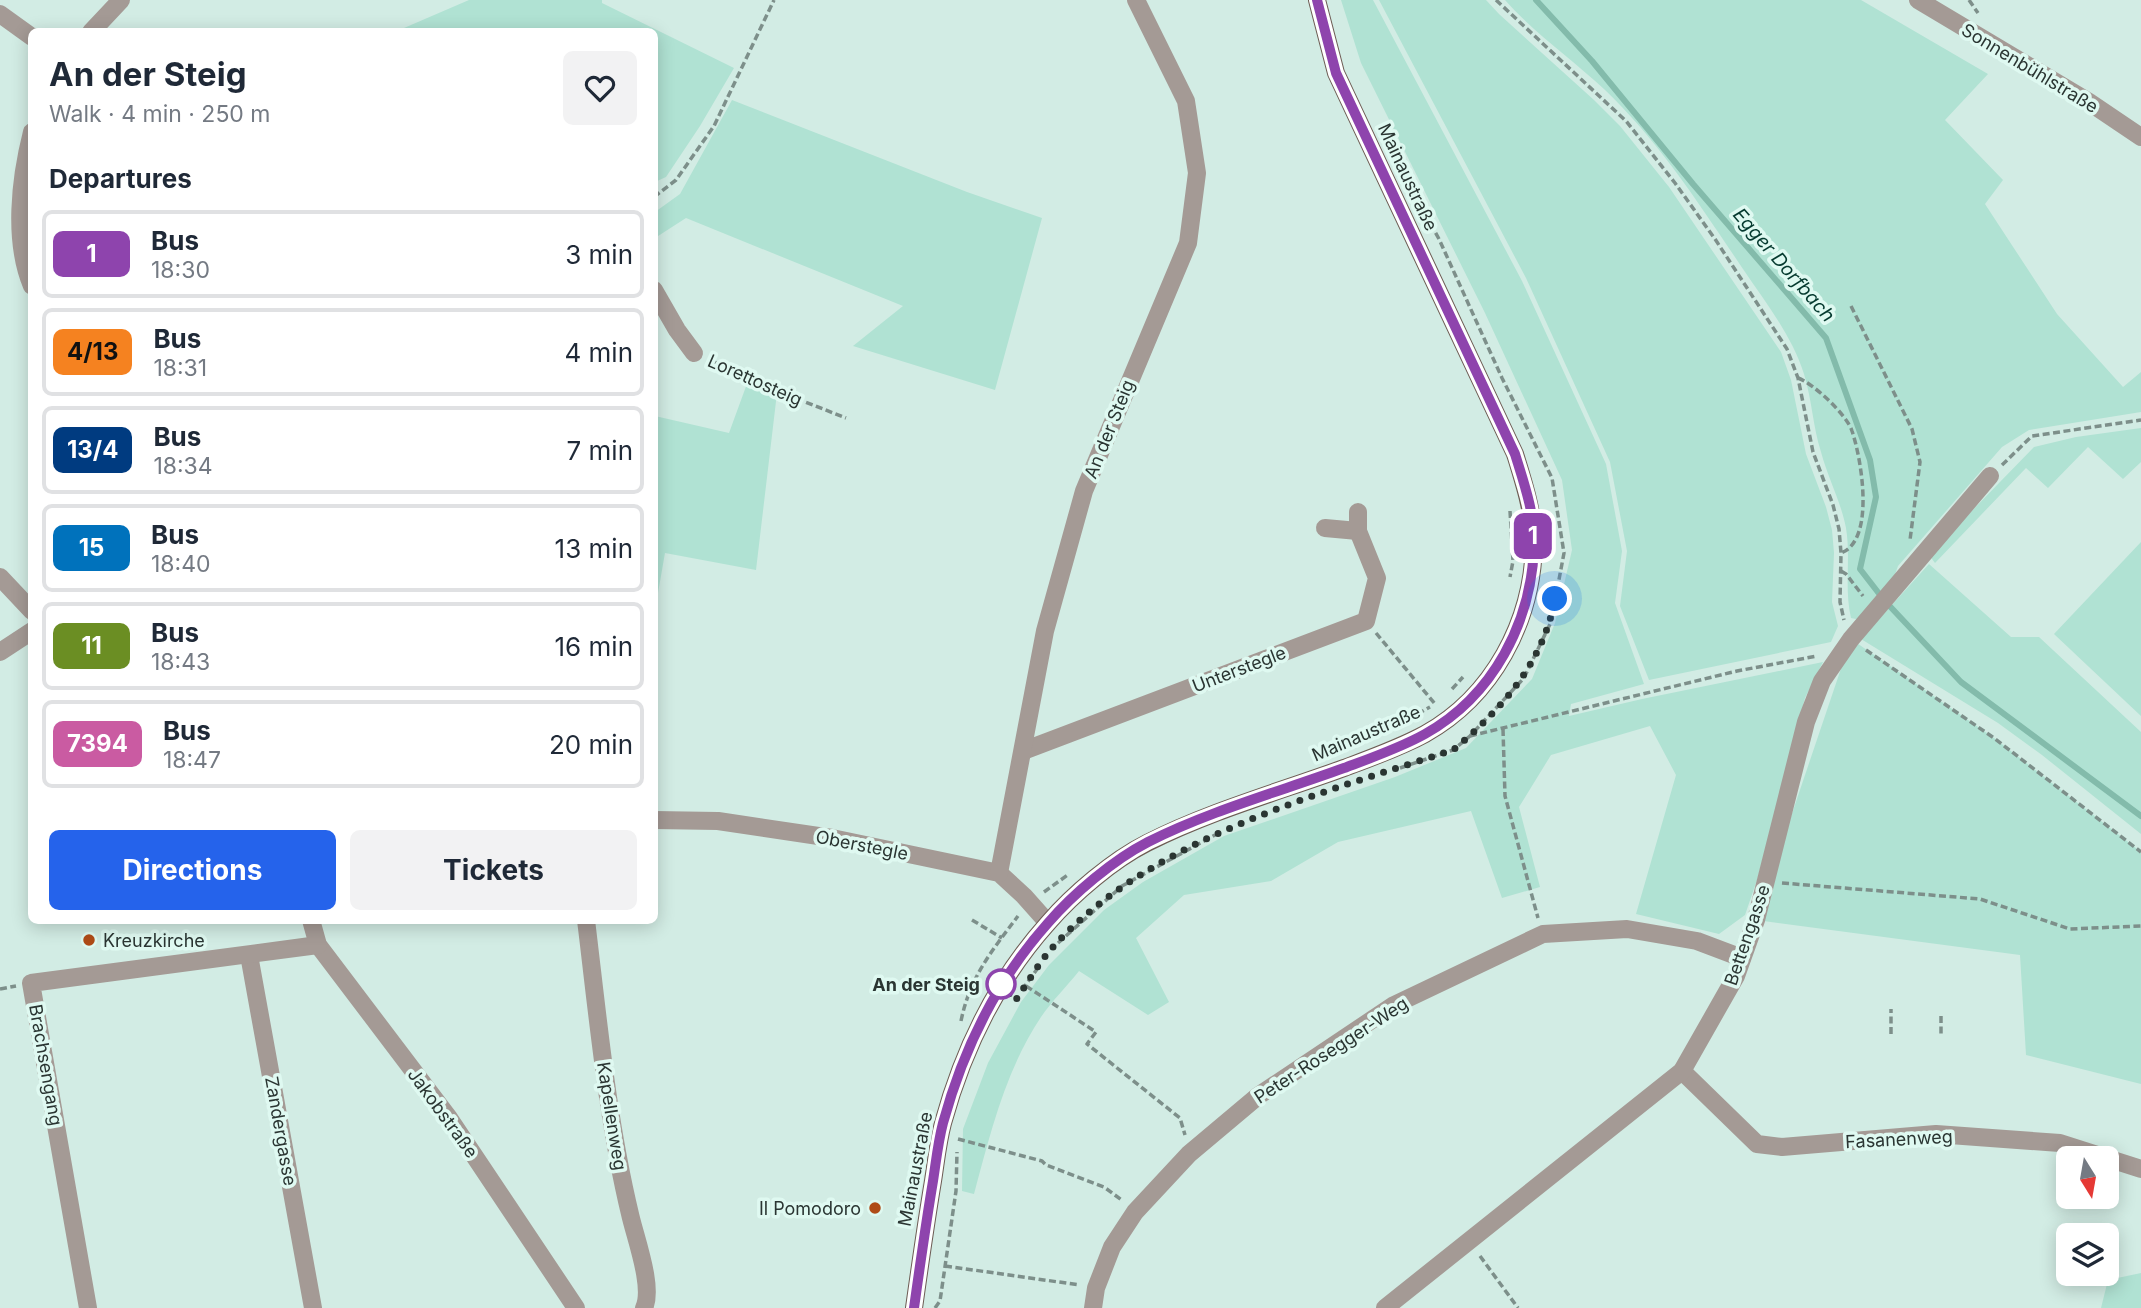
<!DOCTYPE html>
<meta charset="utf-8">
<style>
body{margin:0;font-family:Inter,sans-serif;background:#f2f2f3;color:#1f2937;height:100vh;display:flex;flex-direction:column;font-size:26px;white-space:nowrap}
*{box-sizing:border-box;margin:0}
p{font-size:23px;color:#747a83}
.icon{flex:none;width:38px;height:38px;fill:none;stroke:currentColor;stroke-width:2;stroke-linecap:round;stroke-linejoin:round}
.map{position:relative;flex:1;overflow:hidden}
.drawer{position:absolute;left:28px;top:28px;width:630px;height:896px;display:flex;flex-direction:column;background:#fff;border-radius:10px;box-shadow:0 4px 18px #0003}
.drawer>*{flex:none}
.badge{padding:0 14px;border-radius:10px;font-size:24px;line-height:46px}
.needle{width:46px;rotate:169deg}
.buttons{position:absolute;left:2056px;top:1146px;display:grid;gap:14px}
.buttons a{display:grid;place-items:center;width:63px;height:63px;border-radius:10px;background:#fff;box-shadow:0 4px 18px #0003;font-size:35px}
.you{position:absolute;width:35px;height:35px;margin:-18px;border:5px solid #fff;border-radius:50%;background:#1a73e8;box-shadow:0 0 0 10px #1a73e833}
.map>.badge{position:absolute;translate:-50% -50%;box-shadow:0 0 0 4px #fff}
h2{padding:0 21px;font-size:26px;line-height:63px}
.round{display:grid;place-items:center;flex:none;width:74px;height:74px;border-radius:10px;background:#f2f2f3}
.head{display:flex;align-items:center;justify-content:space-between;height:119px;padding:0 21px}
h1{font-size:33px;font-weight:700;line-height:52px}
.button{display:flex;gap:14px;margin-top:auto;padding:14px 21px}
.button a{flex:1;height:80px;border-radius:10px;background:#2563eb;color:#fff;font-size:28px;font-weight:700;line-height:80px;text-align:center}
.button a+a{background:#f2f2f3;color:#1f2937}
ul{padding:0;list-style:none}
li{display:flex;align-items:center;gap:21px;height:88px;margin:0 14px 10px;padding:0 7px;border:4px solid #e0e1e3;border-radius:10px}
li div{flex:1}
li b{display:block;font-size:26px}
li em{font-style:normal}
li .badge{min-width:77px;font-weight:700;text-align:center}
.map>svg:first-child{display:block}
.green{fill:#b0e2d3}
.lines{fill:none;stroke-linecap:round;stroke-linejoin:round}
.stream{stroke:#83bbab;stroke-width:6}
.path{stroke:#7d8f8a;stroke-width:3.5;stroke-dasharray:7 3.5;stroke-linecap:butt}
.minor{stroke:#a49a95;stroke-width:18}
.major{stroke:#6d5c54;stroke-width:18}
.line-casing{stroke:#fff;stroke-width:16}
.line{stroke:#8e44ad;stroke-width:10}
.walk{stroke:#2a3532;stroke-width:7;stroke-dasharray:0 12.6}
.poi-dot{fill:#af4b17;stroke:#dff9f1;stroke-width:2.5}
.stop-dot{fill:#fff;stroke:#8e44ad;stroke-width:3.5}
.labels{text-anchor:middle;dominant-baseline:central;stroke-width:7;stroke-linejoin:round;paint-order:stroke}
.street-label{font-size:18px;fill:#2a3532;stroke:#dff9f1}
.poi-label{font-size:18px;fill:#2a3532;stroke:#dff9f1;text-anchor:start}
.stop-label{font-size:18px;font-weight:bold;fill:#2a3532;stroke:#dff9f1;text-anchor:end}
.water-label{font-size:19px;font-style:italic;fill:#053a2f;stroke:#dff9f1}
</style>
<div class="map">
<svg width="2141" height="1308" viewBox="0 0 2141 1308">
<rect width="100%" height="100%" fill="#d2ece4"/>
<g class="green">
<polygon points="469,0 602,0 602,3 734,68 700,126 666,177 655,182 654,32 397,31"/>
<path d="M1341 0H1373L1522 281 1606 464 1622 551 1615 603 1644 684 1571 704 1569 716 1642 699 1823 662 1805 698 1758 877 1745 915 1719 934 1636 914 1676 775 1650 726 1551 755 1519 807 1540 887 1502 898 1471 811 1338 842 1271 881 1184 895 1136 938 1169 1002 1148 1015 1079 971C1067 986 1052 1001 1041 1017 1006 1069 990 1134 974 1194L962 1191 963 1129 988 1063 1021 1002 1049 965 1104 910 1143 882 1224 836 1395 777 1466 748 1532 679 1555 623 1572 550 1562 480 1485 313 1361 63Z"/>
<polygon points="1379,0 1486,0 1499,14 1594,100 1620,126 1669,187 1781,352 1791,380 1806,454 1826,507 1832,530 1834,553 1832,602 1838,626 1831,642 1649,680 1620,606 1627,551 1610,462 1526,278"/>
<path d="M1505 0H1861L1988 74 1945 120 2003 180 1985 204 2057 314 2123 387 2141 372V412L2029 430 2002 447 1898 566 1892 583 1861 620 1851 618C1844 588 1851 558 1846 528 1841 502 1828 478 1821 452 1813 427 1812 400 1804 374 1792 336 1766 303 1743 269 1701 207 1659 141 1604 89 1572 59 1534 33 1505 0Z"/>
<polygon points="732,100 967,192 1042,218 995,390 853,346 903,306 686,218 655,238 655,212 680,194"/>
<polygon points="748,381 777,393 756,570 665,553 655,610 655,416 729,433"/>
<polygon points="2141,428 2141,462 2123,479 2088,447 2048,488 2026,468 1935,563 1929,555 2034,447 2076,437"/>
<polygon points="2141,542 2141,716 2054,634"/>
<polygon points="1929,564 2011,637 2039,637 2141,732 2141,834 2042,755 1998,723 1861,639"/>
<polygon points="1851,639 1994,738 2141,852 2141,1084 2026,1055 2020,955 1756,920"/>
<polygon points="2141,1273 2141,1308 2101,1308 2108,1280"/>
</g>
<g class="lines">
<polyline class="stream" points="1536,0 1592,61 1693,184 1826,338 1870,460 1876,497 1860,569 1884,600 1961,682 2141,816"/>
<g class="path">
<polyline points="1496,0 1626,121 1675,183 1715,239 1787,349 1798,378 1813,452 1833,505 1839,529 1841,553 1840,602 1844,620"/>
<polyline points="1969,0 1978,13"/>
<polyline points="654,197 676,180 714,126 774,0"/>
<polyline points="1851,306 1912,429 1920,462 1910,540"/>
<polyline points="710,360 775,390 846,418"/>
<path d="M1798 378C1814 384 1847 415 1852 431 1861 457 1876 540 1841 553"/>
<polyline points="2002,465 2032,436 2141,420"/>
<polyline points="1510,511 1513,561 1510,577"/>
<polyline points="1841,571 1846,574 1863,596"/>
<polyline points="1376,633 1435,704"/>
<polyline points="1866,650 1994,738 2141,852"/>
<polyline points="1452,689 1463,677"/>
<polyline points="1390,729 1430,707"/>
<polyline points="1503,729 1505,796 1538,918"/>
<polyline points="1470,736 1737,671 1817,656"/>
<polyline points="1400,768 1453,750 1470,736 1524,678 1551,622 1564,553 1552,478 1502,378 1439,239 1416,197"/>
<polyline points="1782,883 1980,899 2070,929 2141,926"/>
<polyline points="1044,892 1069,874"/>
<polyline points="972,920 1002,938"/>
<polyline points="1058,943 1122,886 1215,835"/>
<polyline points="1026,986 1096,1032 1087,1044 1180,1118 1185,1135"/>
<polyline points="0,989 16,986"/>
<polyline points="1022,990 1040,965"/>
<polyline points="1941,1016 1941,1034"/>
<path d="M961 1021C970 977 991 952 1018 916"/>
<polyline points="1891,1034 1891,1009"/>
<polyline points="958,1139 1042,1161 1046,1165 1104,1187 1123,1201"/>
<polyline points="1480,1256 1518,1308"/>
<polyline points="945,1266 1080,1285"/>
<polyline points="935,1308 940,1301 956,1191 957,1152"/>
</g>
<g class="minor">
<polyline points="1918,0 2089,102 2141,137"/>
<polyline points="0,14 32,37"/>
<polyline points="91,32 121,0"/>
<path d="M32 132C20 179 13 241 32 286"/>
<polyline points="654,290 677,330 694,353"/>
<polyline points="1325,528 1358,531"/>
<polyline points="0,577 32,611"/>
<polyline points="0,652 32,631"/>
<polyline points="1023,751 1366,621 1377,578 1358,531 1358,512"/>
<polyline points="654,820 718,821 832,838 999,873 1024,896 1048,923"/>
<polyline points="999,873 1045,631 1084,491 1188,243 1197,173 1186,101 1136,0"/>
<polyline points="311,920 318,945 449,1118 576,1308"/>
<path d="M586 920C598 1018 607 1118 630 1214 635 1237 654 1287 644 1308"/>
<polyline points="249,955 313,1308"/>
<polyline points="1682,1071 1757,1144 1782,1147 1936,1134 2060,1143 2141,1169"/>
<polyline points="88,1308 31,983 318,945"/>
<polyline points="1093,1308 1096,1288 1112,1247 1135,1212 1189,1154 1258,1096 1394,1005 1543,934 1627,929 1697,941 1742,958"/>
<polyline points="1385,1308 1682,1071 1736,976 1756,920 1806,722 1822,681 1851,639 1990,476"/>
</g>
<path class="major" d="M914 1308C920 1265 926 1223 933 1181 936 1162 938 1142 943 1123 963 1050 997 980 1048 923 1073 894 1113 860 1147 843 1210 811 1278 792 1344 768 1371 758 1399 748 1425 734 1493 696 1532 622 1534 545 1534 514 1524 483 1515 454L1336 73 1317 0"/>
</g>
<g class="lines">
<g class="line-casing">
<path id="line" d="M914 1308C920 1265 926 1223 933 1181 936 1162 938 1142 943 1123 963 1050 997 980 1048 923 1073 894 1113 860 1148 842 1210 811 1278 792 1344 768 1371 758 1400 748 1425 734 1493 696 1532 622 1534 545 1535 514 1524 483 1515 454L1336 73 1317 0"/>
</g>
<use href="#line" class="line"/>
<path class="walk" d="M1001 984 1015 1001C1027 984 1038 964 1052 948 1151 838 1316 795 1453 750 1502 709 1543 663 1555 599"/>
</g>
<g class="poi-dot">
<circle cx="89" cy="940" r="7"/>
<circle cx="875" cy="1208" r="7"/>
</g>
<circle class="stop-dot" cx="1001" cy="984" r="14"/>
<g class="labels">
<g class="street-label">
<text transform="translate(2030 68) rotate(31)">Sonnenbühlstraße</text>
<text transform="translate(1408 177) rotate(65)">Mainaustraße</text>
<text transform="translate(755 380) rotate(24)">Lorettosteig</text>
<text transform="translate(1109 429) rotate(-68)">An der Steig</text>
<text transform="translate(1239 669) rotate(-21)">Unterstegle</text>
<text transform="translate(1366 733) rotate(-23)">Mainaustraße</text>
<text transform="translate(862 845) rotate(11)">Oberstegle</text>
<text transform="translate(1747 935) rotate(-71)">Bettengasse</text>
<text transform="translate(1331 1050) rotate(-33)">Peter-Rosegger-Weg</text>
<text transform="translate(46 1065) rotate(80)">Brachsengang</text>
<text transform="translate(443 1113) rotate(54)">Jakobstraße</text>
<text transform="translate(612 1116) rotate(81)">Kapellenweg</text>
<text transform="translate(281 1131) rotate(80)">Zandergasse</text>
<text transform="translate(1899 1139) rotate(-3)">Fasanenweg</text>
<text transform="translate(915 1169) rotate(-79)">Mainaustraße</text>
</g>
<g class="poi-label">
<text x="103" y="940">Kreuzkirche</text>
<text x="861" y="1208" text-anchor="end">Il Pomodoro</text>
</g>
<g class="stop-label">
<text x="980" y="984">An der Steig</text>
</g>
<g class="water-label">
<text transform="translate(1784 265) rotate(49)">Egger Dorfbach</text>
</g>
</g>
</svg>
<div class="buttons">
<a><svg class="needle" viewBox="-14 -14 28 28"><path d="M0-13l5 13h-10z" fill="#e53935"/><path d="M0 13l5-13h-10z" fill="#747a83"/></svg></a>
<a><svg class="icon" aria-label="layers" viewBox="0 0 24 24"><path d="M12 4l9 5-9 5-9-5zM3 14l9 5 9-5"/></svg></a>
</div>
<div class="you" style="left:1555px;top:599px"></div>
<b class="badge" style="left:1533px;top:536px;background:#8e44ad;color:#fff">1</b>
<section class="drawer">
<div class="head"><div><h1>An der Steig</h1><p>Walk · 4 min · 250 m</p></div><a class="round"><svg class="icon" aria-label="heart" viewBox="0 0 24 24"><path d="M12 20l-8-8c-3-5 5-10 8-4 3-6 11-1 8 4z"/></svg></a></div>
<h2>Departures</h2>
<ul>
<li><span class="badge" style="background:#8e44ad;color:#fff">1</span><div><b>Bus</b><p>18:30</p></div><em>3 min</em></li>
<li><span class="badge" style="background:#f58220;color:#111">4/13</span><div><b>Bus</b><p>18:31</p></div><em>4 min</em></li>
<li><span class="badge" style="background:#003b80;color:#fff">13/4</span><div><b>Bus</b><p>18:34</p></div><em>7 min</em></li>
<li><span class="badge" style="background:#0072bc;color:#fff">15</span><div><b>Bus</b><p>18:40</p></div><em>13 min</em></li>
<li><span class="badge" style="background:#6b8e23;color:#fff">11</span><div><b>Bus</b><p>18:43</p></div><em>16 min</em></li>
<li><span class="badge" style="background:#ca5ba2;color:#fff">7394</span><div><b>Bus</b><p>18:47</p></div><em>20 min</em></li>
</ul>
<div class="button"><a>Directions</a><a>Tickets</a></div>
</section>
</div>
